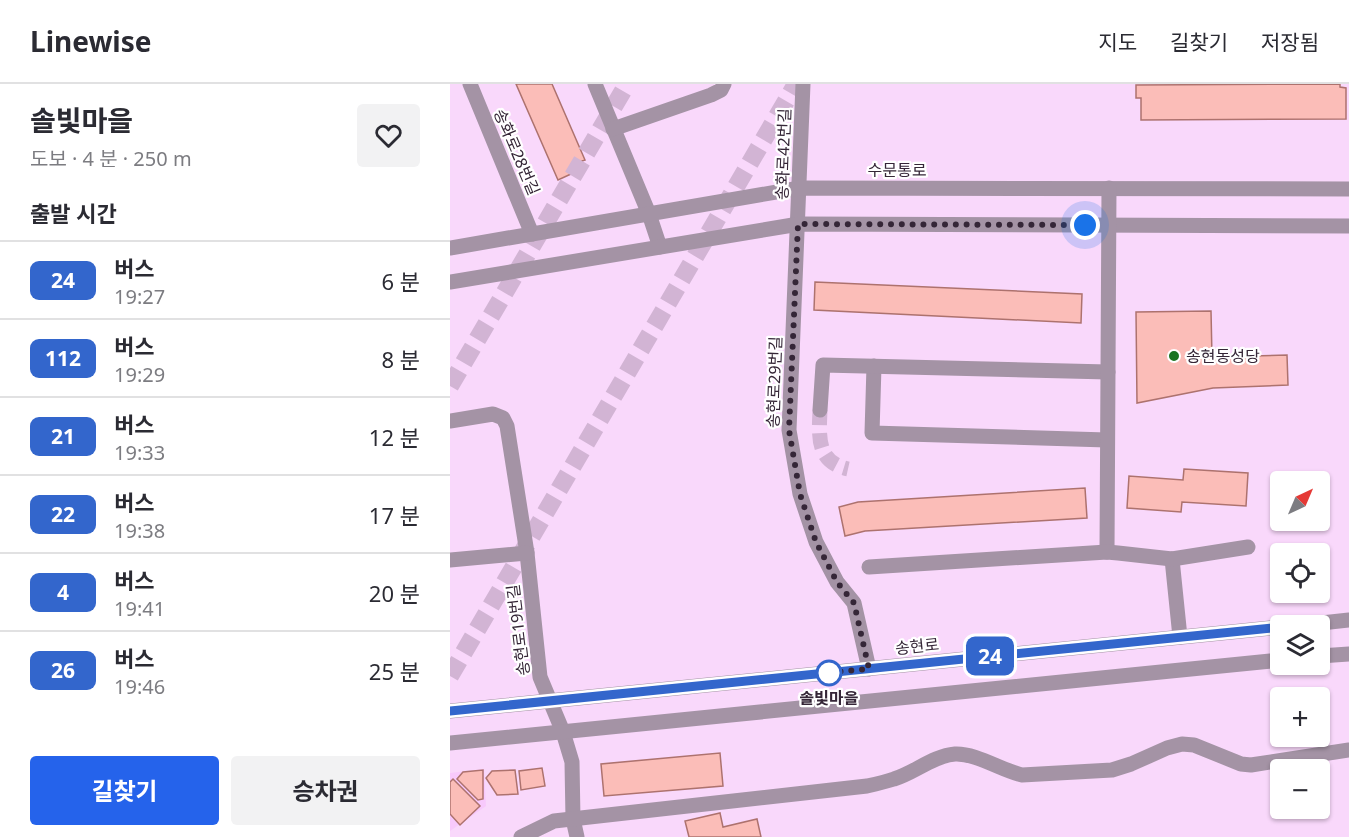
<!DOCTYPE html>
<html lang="ko">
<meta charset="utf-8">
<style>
body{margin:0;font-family:"Noto Sans","Noto Sans KR",sans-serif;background:#f2f2f3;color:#2b2b33;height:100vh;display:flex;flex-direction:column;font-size:22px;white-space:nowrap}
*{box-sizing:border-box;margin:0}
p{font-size:20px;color:#7c7c81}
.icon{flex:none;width:33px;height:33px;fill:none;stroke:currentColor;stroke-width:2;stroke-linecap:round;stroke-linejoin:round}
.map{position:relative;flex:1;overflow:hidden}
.drawer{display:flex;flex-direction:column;background:#fff;width:450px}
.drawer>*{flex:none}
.badge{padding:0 12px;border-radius:9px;font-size:21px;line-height:39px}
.needle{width:39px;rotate:44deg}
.fabs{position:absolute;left:820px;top:387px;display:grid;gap:12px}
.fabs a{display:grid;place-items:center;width:60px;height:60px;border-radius:6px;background:#fff;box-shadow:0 2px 4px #0004;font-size:30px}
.you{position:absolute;width:30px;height:30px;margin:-15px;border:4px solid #fff;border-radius:50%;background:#1a73e8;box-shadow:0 0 0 9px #1a73e833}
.map>.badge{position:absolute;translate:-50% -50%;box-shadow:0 0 0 3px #fff}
h2{padding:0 30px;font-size:22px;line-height:54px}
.round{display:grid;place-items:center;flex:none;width:63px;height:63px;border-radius:6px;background:#f2f2f3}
.head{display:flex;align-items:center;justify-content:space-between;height:102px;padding:0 30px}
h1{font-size:28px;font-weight:700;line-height:45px}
.action{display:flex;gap:12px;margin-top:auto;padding:12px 30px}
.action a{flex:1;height:69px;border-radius:6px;background:#2563eb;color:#fff;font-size:24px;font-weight:700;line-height:69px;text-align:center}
.action a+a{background:#f2f2f3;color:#2b2b33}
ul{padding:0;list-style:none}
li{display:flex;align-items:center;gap:18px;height:78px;padding:0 30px;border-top:2px solid #e1e1e2}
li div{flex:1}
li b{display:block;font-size:22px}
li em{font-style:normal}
li .badge{min-width:66px;font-weight:700;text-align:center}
header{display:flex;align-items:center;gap:36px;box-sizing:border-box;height:84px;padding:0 30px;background:#fff;border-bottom:2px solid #e1e1e2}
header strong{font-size:28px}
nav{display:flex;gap:33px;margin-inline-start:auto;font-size:21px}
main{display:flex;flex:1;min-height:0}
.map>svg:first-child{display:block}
.built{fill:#f8c9fc}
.building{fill:#fbbdb8;stroke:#ad726e;stroke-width:1.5}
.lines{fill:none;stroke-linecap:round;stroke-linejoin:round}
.minor-tunnel{stroke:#d2b4d4;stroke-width:15;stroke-dasharray:15 8;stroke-linecap:butt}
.highway-tunnel{stroke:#d2b4d4;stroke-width:18;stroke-dasharray:18 9;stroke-linecap:butt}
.minor{stroke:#a493a5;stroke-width:15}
.line-casing{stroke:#fff;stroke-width:14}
.line{stroke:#36c;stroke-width:9}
.walk{stroke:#352637;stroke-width:6;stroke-dasharray:0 10.8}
.poi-dot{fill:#197320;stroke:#fff;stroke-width:2}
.stop-dot{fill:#fff;stroke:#36c;stroke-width:3}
.labels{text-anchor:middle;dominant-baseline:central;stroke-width:4.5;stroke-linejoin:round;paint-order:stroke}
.street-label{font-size:16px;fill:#352637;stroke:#fff}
.poi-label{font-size:16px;fill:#352637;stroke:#fff;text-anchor:start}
.stop-label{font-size:16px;font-weight:bold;fill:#352637;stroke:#fff}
</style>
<header>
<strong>Linewise</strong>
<nav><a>지도</a><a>길찾기</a><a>저장됨</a></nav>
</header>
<main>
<section class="drawer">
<div class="head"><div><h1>솔빛마을</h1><p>도보 · 4 분 · 250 m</p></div><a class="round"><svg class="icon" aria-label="heart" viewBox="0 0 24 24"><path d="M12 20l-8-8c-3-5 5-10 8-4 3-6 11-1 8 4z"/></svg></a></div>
<h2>출발 시간</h2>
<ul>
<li><span class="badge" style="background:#36c;color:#fff">24</span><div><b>버스</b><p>19:27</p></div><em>6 분</em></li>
<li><span class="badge" style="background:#36c;color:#fff">112</span><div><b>버스</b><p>19:29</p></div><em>8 분</em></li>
<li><span class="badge" style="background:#36c;color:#fff">21</span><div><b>버스</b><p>19:33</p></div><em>12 분</em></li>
<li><span class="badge" style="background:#36c;color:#fff">22</span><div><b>버스</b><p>19:38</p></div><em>17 분</em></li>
<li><span class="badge" style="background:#36c;color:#fff">4</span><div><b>버스</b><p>19:41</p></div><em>20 분</em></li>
<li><span class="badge" style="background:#36c;color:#fff">26</span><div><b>버스</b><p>19:46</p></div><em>25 분</em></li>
</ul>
<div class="action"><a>길찾기</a><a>승차권</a></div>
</section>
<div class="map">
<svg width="899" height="753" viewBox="0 0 899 753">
<rect width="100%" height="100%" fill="#f9d8fb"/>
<polygon class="built" points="34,685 36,722 0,747 0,689"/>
<g class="building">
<polygon points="66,0 102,0 135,76 132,77 134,84 108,96"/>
<polygon points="890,0 890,3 896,4 896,35 691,36 691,14 686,14 686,1"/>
<polygon points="365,198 632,210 631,239 364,226"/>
<polygon points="761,227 762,273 837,271 838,301 763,304 687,319 686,228"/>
<polygon points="734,385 798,389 796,422 732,418 731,428 677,424 679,392 733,396"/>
<polygon points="635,404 637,434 415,447 395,452 389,423 408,418"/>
<polygon points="270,669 273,702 154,712 151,680"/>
<polygon points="92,684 95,702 71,706 69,687"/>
<polygon points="33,686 33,715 28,716 7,695 13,688"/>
<polygon points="65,686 68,710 47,711 36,694 42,687"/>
<polygon points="3,695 30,722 10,741 0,730 0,698"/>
<polygon points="270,729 273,743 307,735 311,753 239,753 235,737"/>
</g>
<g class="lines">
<path class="minor-tunnel" d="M370 326C369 352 366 378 398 385"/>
<g class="highway-tunnel">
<polyline points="0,302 177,0"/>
<polyline points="0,592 346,0"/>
</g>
<g class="minor">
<polyline points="20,0 82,150"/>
<polyline points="145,0 199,130 210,163"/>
<polyline points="353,0 339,346 350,410 366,458 387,498 404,519 419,585"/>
<polyline points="163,45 261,11 271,6 274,0"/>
<polyline points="0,164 350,104 899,105"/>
<polyline points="0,198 349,140 899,142"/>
<polyline points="424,282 422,349 657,356"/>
<polyline points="370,326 373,281 658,288"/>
<polyline points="0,337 43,330 53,334 57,342 77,469 90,593 113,648 122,678 123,735 127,753"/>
<polyline points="657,468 659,104"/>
<polyline points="722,475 730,553"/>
<polyline points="0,476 77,469"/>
<polyline points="419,483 657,468 668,469 722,475 798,463"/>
<polyline points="844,542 899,536"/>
<polyline points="870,572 899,570"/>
<polyline points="0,627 831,543"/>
<polyline points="0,659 831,576"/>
<path d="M71 753 104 737 417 702C426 700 435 698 444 695 464 689 483 672 505 670 526 669 551 686 572 691L662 686 681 680 717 664 732 660 744 661 791 680 801 681 899 666"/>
</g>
</g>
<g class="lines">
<g class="line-casing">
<polyline id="line" points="0,627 831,543"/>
</g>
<use href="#line" class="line"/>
<polyline class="walk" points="379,589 374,589 419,585 404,519 387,498 366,458 350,410 339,346 348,140 635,141"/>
</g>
<circle class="poi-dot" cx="724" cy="272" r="6"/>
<circle class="stop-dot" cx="379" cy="589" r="12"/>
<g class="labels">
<g class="street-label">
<text transform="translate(67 68) rotate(67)">송화로28번길</text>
<text transform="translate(333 70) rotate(-88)">송화로42번길</text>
<text x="447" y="86">수문통로</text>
<text transform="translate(324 298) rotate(-88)">송현로29번길</text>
<text transform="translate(68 546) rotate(-97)">송현로19번길</text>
<text transform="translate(467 562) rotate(-6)">송현로</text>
</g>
<g class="poi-label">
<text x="736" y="272">송현동성당</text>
</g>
<g class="stop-label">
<text x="379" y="614">솔빛마을</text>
</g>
</g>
</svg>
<div class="fabs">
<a><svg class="needle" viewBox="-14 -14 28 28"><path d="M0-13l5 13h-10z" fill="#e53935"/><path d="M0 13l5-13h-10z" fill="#7c7c81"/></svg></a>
<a><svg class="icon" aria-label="locate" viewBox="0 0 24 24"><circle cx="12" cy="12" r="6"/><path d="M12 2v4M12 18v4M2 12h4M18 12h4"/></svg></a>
<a><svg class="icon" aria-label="layers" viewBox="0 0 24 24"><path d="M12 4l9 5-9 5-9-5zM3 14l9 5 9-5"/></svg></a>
<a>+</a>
<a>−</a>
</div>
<div class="you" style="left:635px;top:141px"></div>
<b class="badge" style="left:540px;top:572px;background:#36c;color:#fff">24</b>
</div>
</main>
